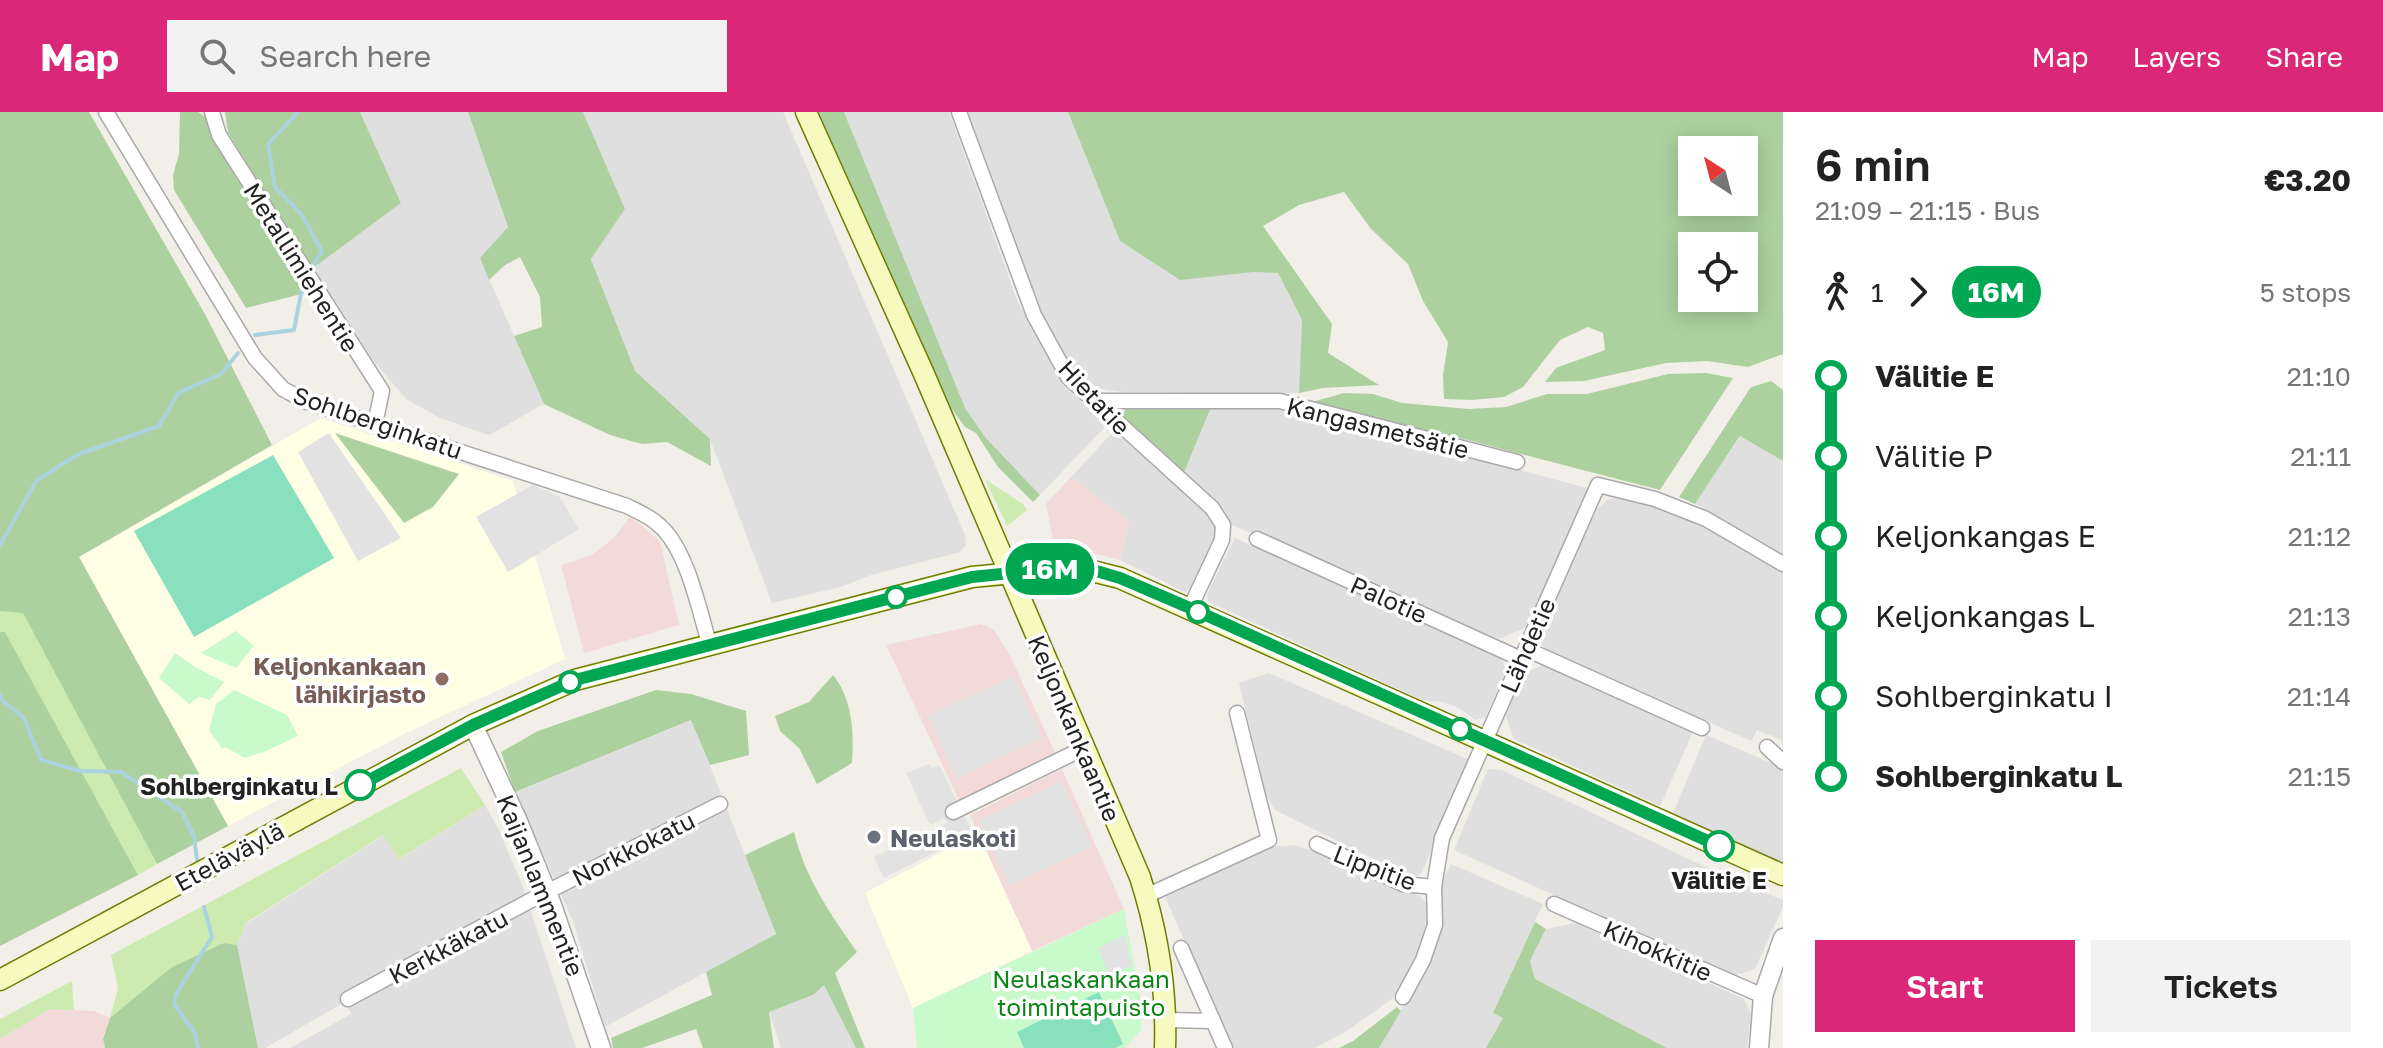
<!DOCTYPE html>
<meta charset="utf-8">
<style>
body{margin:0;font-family:"Golos Text",sans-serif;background:#f2f2f2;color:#222;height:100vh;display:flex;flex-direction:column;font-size:30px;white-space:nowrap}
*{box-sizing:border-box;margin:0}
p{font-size:26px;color:#767676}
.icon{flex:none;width:44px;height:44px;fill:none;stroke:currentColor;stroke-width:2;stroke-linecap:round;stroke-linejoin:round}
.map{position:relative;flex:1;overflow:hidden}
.details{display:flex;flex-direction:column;background:#fff;width:600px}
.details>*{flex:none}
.badge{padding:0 16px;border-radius:26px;font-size:28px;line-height:52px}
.needle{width:52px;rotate:324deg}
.tools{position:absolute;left:1678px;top:24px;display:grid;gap:16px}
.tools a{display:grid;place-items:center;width:80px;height:80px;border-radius:0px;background:#fff;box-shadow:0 4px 20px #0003;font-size:40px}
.map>.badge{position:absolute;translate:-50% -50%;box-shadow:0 0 0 4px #fff}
.legs{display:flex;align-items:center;gap:12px;height:88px;padding:0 32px;font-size:26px}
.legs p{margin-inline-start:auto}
.head{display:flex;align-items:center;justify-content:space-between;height:136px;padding:0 32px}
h1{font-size:44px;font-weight:600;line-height:60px}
.cta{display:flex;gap:16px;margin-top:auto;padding:16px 32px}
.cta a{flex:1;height:92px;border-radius:0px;background:#db2777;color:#fff;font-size:32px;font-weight:600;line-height:92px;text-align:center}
.cta a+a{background:#f2f2f2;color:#222}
ul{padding:0 32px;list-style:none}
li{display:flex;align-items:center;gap:28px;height:80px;font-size:30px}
li i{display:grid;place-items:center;width:12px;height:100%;margin:0 10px;background:currentColor}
li i::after{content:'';width:20px;height:20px;margin:-10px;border:6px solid;border-radius:50%;background:#fff}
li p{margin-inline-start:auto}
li:first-child i{background:linear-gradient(#0000 50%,currentColor 0)}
li:last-child i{background:linear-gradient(currentColor 50%,#0000 0)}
header{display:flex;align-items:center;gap:48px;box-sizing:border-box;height:112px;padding:0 40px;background:#db2777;color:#fff}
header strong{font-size:38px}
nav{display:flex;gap:44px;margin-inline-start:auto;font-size:28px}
.search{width:560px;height:72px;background:#f2f2f2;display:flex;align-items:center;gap:20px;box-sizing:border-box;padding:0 28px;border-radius:0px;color:#767676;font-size:30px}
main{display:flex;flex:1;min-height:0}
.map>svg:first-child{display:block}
.residential{fill:#e0dfdf}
.commercial{fill:#f2dad9}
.education{fill:#ffffe5}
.grass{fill:#cdebb0}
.forest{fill:#add19e;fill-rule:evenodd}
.park{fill:#c8facc}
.pitch{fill:#88e0be}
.parking{fill:#e2e2e2}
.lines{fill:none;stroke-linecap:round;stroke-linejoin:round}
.stream{stroke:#aad3df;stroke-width:4}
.minor-casing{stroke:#a9a9a9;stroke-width:17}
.tertiary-casing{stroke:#a9a9a9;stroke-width:21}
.secondary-casing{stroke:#707d05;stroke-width:23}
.minor{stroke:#fff;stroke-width:14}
.tertiary{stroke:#fff;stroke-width:18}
.secondary{stroke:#f7fabf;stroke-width:20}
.line-1-casing{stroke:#fff;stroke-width:18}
.line-1{stroke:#00a651;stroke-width:12}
.stop-1-dot{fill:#fff;stroke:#00a651;stroke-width:4}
.education-dot{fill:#8d6e63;stroke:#fff;stroke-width:3}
.worship-dot{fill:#6b7280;stroke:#fff;stroke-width:3}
.labels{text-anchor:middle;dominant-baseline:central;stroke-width:7;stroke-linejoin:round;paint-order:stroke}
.street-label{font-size:24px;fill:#222;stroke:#fff}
.education-label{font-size:24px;font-weight:bold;fill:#785e54;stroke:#fff;text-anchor:end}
.stop-label{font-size:24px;font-weight:bold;fill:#222;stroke:#fff;text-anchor:end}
.worship-label{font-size:24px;font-weight:bold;fill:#5b616d;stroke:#fff;text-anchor:start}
.park-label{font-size:24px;fill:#0c8416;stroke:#fff}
</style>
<header>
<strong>Map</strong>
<div class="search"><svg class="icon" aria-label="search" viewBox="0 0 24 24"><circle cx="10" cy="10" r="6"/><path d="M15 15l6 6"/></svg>Search here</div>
<nav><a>Map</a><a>Layers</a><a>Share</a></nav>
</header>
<main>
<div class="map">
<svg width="1783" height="936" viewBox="0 0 1783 936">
<rect width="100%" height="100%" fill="#f2efe9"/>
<g class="residential">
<polygon points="360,0 468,0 508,115 480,146 544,292 489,323 440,306 406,287 372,247 312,157 401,91"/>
<polygon points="583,0 783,0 965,423 966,433 960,440 871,463 841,475 772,491 710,327 635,259 591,146 625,97"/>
<polygon points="844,0 949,0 1019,193 1061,269 1107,313 1040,383 986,326 966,298"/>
<polygon points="968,0 1068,0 1120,129 1253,160 1278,161 1302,208 1299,281 1122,280 1100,277 1084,267 1074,256 1055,229 1041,199"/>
<polygon points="1212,293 1281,293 1587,376 1527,515 1499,527 1227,411 1182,365"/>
<polygon points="1114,319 1206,400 1216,415 1215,426 1194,474 1185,480 1120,448 1129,409 1071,365"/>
<polygon points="1741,324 1783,349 1783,442 1695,392"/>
<polygon points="1621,385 1655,394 1705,413 1783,459 1783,634 1781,628 1757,618 1751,629 1550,539 1542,533 1541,520 1597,397 1607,388"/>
<polygon points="1235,426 1501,544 1506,560 1485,605 1475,608 1459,596 1442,590 1422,588 1213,492 1208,489 1207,482"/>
<polygon points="1545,552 1694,618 1660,694 1514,627 1504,599 1521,563"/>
<polygon points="1269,561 1470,648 1421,762 1412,766 1275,698 1266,683 1239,571"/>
<polygon points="692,608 776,822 605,915 573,809 515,680"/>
<polygon points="1706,623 1783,656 1783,751 1673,701"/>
<polygon points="1488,657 1502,658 1733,768 1783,788 1783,795 1755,857 1733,864 1454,738"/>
<polygon points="485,693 499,718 523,775 576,936 290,936 351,902 345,890 265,936 258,936 237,833 246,812 384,723 400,747"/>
<polygon points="1292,733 1310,738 1420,784 1428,794 1429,811 1418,843 1392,887 1344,921 1315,936 1232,936 1165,785 1271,735"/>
<polygon points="1451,752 1543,792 1493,901 1503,906 1486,936 1379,936 1429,849 1440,815 1442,770"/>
<polygon points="1576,811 1744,887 1751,902 1747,936 1667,936 1535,867 1530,849 1546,817"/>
<polygon points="824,872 856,936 781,936 769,900 813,883"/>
</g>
<g class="commercial">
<polygon points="1071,365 1129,409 1120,448 1084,439 1055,438 1046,392"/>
<polygon points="630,404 660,429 679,513 584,541 561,453 592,443 615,425"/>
<polygon points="981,512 994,518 1010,543 1056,643 960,690 886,533"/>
<polygon points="1062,657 1124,797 1032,839 970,703"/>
<polygon points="50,897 94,899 110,906 103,926 105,936 0,936 0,927"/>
</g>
<g class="education">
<polygon points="321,306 513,369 565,547 404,622 228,714 79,445"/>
<polygon points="978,721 1032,839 913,896 865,781"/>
</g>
<g class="grass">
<polygon points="985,367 1023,392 1027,398 1007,414"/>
<polygon points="0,499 23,500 157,752 138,763 5,520 0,520"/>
<polygon points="461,656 485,693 399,747 383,723 246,811 237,833 224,831 110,906 118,876 111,843"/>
<polygon points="72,869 74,898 50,897 0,927 0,907"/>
</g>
<g class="forest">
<polygon points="0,0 89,0 206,204 272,333 79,445 228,714 157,752 23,501 0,499"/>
<polygon points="180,0 198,0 206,5 208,16 313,179 246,196 174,78 173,63 179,42"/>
<polygon points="225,0 360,0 401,91 312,157 228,21"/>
<polygon points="468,0 583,0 625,97 591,147 635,259 710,327 711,354 667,330 642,332 610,323 544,292 514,224 542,215 540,185 520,145 505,153 489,168 480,146 508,115"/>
<polygon points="818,0 844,0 966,298 986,326 1040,383 1033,390 998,355 976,321 965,315 951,296"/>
<path d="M1068 0H1783V242L1748 255 1707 249 1666 251 1584 269 1545 270 1556 256 1605 238 1603 221 1588 215 1560 228 1523 275 1504 285 1473 288 1444 287 1443 263 1448 230 1423 189 1408 152 1371 117 1344 80 1299 93 1263 114 1332 212 1328 241 1379 273 1323 276 1299 281 1302 208 1278 161 1253 160 1180 168 1120 129ZM1692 38H1744V90H1692ZM1692 134H1744V186H1692Z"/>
<polygon points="1706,261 1733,266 1660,378 1460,326 1305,292 1344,281 1373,282 1402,291 1469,297 1506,295 1547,282 1587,282 1668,262"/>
<polygon points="1771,269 1783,278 1783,349 1740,324 1695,392 1679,385 1751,275"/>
<polygon points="1212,293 1182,365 1121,311 1126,294"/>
<polygon points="335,321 459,362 433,395 404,411"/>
<polygon points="0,520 5,520 138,763 0,834"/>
<path d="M833 563C853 588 854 621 852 651L817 672 799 636 780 619 775 604 809 590Z"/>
<polygon points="656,578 691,582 746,599 749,643 710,653 691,608 515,680 501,640 538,619"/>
<path d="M794 720C805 766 830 801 857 840L835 861 865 936H856L824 873 813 883 769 900 774 936H703L696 917 642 936H613L611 926 712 883 706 860 776 822 745 743Z"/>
<polygon points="1535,810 1546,817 1530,849 1535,867 1667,936 1486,936 1503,906 1493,901"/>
<polygon points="224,831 237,833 258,936 105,936 103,927 110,906 172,855"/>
<polygon points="1397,895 1401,899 1379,936 1339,936 1353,929"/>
</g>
<g class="park">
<polygon points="236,519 254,534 236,556 201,541"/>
<polygon points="175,541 195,555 224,570 210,588 199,585 189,592 159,566"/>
<polygon points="234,578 287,603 298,624 266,639 245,646 225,635 222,637 209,618 216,592"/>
<polygon points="1124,797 1140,884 1141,918 1125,936 917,936 913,896"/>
</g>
<g class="pitch">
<polygon points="273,343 334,446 194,525 134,419"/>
<polygon points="1099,880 1123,932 1115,936 1024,936 1017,920"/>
</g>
<g class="parking">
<polygon points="329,321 401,426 358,449 298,340"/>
<polygon points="533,373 559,384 579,417 508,460 476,405"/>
<polygon points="1013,564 1042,626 957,667 928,604"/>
<polygon points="929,652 932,656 939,653 973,721 884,766 874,745 947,711 944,706 930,713 906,661"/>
<polygon points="1062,669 1092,735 1009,773 979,708"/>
<polygon points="1125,823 1132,854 1109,863 1098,836"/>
</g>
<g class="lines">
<g class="stream">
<polyline points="298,0 268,32 275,75 302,103 322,139 313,154"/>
<polyline points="255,223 294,218 303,171"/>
<polyline points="0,433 37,368 79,342 159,314 178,281 221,262 238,241"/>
<polyline points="0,583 4,590 24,606 41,648 81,659 121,660 182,700 194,724 197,748"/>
<polyline points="198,936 195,921 174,892 176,882 212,825 204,795"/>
</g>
<g class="minor-casing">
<g id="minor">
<path d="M106 0 255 246 283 277 307 290 627 394C639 400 651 405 660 414 687 438 699 497 709 531"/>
<polyline points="212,0 219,23 382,279 375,312"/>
<polyline points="959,0 1034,203 1068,265 1212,396 1223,413 1222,428 1190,496"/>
<polyline points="1093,289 1280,289 1517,350"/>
<polyline points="1257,427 1521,547"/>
<polyline points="1526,537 1702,616"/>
<polyline points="1767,635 1783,650"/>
<polyline points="953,700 1084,636"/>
<polyline points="1317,732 1403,772 1434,775"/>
<polyline points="1146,784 1269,728 1237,601"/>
<polyline points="1554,792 1763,884"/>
<polyline points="1181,836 1225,936"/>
<polyline points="1403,885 1423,848 1435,813 1434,775 1442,726 1598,373 1655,387 1706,407 1783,452"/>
<polyline points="348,887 535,786 720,692"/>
<polyline points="1166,908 1213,909"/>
</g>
</g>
<g class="tertiary-casing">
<g id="tertiary">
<polyline points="473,613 517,707 552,793 601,936"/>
<polyline points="1759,936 1763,884 1783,826"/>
</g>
</g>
<g class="secondary-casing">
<g id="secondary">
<path d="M806 0 924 262 1140 765C1158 821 1167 877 1165 936"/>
<polyline points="0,868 473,613 575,568 972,465 1076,455 1120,466 1783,763"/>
</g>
</g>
<use href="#minor" class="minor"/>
<use href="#tertiary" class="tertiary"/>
<use href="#secondary" class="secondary"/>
</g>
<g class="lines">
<g class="line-1-casing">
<polyline id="line-1" points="360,673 473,613 575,568 972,465 1050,457 1093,458 1120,466 1190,496 1719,734"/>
</g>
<use href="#line-1" class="line-1"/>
</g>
<g class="stop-1-dot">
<circle cx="896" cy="485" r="10"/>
<circle cx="1198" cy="500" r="10"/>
<circle cx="570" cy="570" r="10"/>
<circle cx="1460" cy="617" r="10"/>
<circle cx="360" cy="673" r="14"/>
<circle cx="1719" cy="734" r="14"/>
</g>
<circle class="education-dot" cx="442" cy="567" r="8"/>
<circle class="worship-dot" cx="874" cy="725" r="8"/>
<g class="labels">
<g class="street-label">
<text transform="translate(302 155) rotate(58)">Metallimiehentie</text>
<text transform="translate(1095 285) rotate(47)">Hietatie</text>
<text transform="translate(378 310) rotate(19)">Sohlberginkatu</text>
<text transform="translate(1378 315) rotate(14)">Kangasmetsätie</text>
<text transform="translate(1389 487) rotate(24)">Palotie</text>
<text transform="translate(1527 533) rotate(-66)">Lähdetie</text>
<text transform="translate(1075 616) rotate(67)">Keljonkankaantie</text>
<text transform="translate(633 736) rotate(-27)">Norkkokatu</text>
<text transform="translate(229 744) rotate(-28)">Eteläväylä</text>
<text transform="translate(1375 755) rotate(21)">Lippitie</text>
<text transform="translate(541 773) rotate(68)">Kaijanlammentie</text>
<text transform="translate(448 834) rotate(-28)">Kerkkäkatu</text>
<text transform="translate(1658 838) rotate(24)">Kihokkitie</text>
</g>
<g class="education-label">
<text x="426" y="553">Keljonkankaan<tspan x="426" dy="28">lähikirjasto</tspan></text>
</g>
<g class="stop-label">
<text x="338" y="673">Sohlberginkatu L</text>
<text x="1719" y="767" text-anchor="middle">Välitie E</text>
</g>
<g class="worship-label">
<text x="890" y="725">Neulaskoti</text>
</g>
<g class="park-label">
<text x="1081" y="866">Neulaskankaan<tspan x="1081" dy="28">toimintapuisto</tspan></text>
</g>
</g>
</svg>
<div class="tools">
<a><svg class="needle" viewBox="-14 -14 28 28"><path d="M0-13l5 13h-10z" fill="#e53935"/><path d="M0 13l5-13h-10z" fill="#767676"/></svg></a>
<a><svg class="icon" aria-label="locate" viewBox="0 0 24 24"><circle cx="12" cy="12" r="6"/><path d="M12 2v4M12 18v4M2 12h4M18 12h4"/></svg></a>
</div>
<b class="badge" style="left:1050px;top:457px;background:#00a651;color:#fff">16M</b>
</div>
<section class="details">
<div class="head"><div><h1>6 min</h1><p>21:09 – 21:15 · Bus</p></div><b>€3.20</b></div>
<div class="legs"><svg class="icon" aria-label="walk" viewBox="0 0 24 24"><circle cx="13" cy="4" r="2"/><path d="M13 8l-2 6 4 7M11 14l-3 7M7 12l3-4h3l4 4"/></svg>1<svg class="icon" aria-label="forward" viewBox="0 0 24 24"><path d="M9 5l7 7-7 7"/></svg><b class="badge" style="background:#00a651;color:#fff">16M</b><p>5 stops</p></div>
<ul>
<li><i style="color:#00a651"></i><b>Välitie E</b><p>21:10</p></li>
<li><i style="color:#00a651"></i><span>Välitie P</span><p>21:11</p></li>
<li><i style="color:#00a651"></i><span>Keljonkangas E</span><p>21:12</p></li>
<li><i style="color:#00a651"></i><span>Keljonkangas L</span><p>21:13</p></li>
<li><i style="color:#00a651"></i><span>Sohlberginkatu I</span><p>21:14</p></li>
<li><i style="color:#00a651"></i><b>Sohlberginkatu L</b><p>21:15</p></li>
</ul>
<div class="cta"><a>Start</a><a>Tickets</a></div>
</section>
</main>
